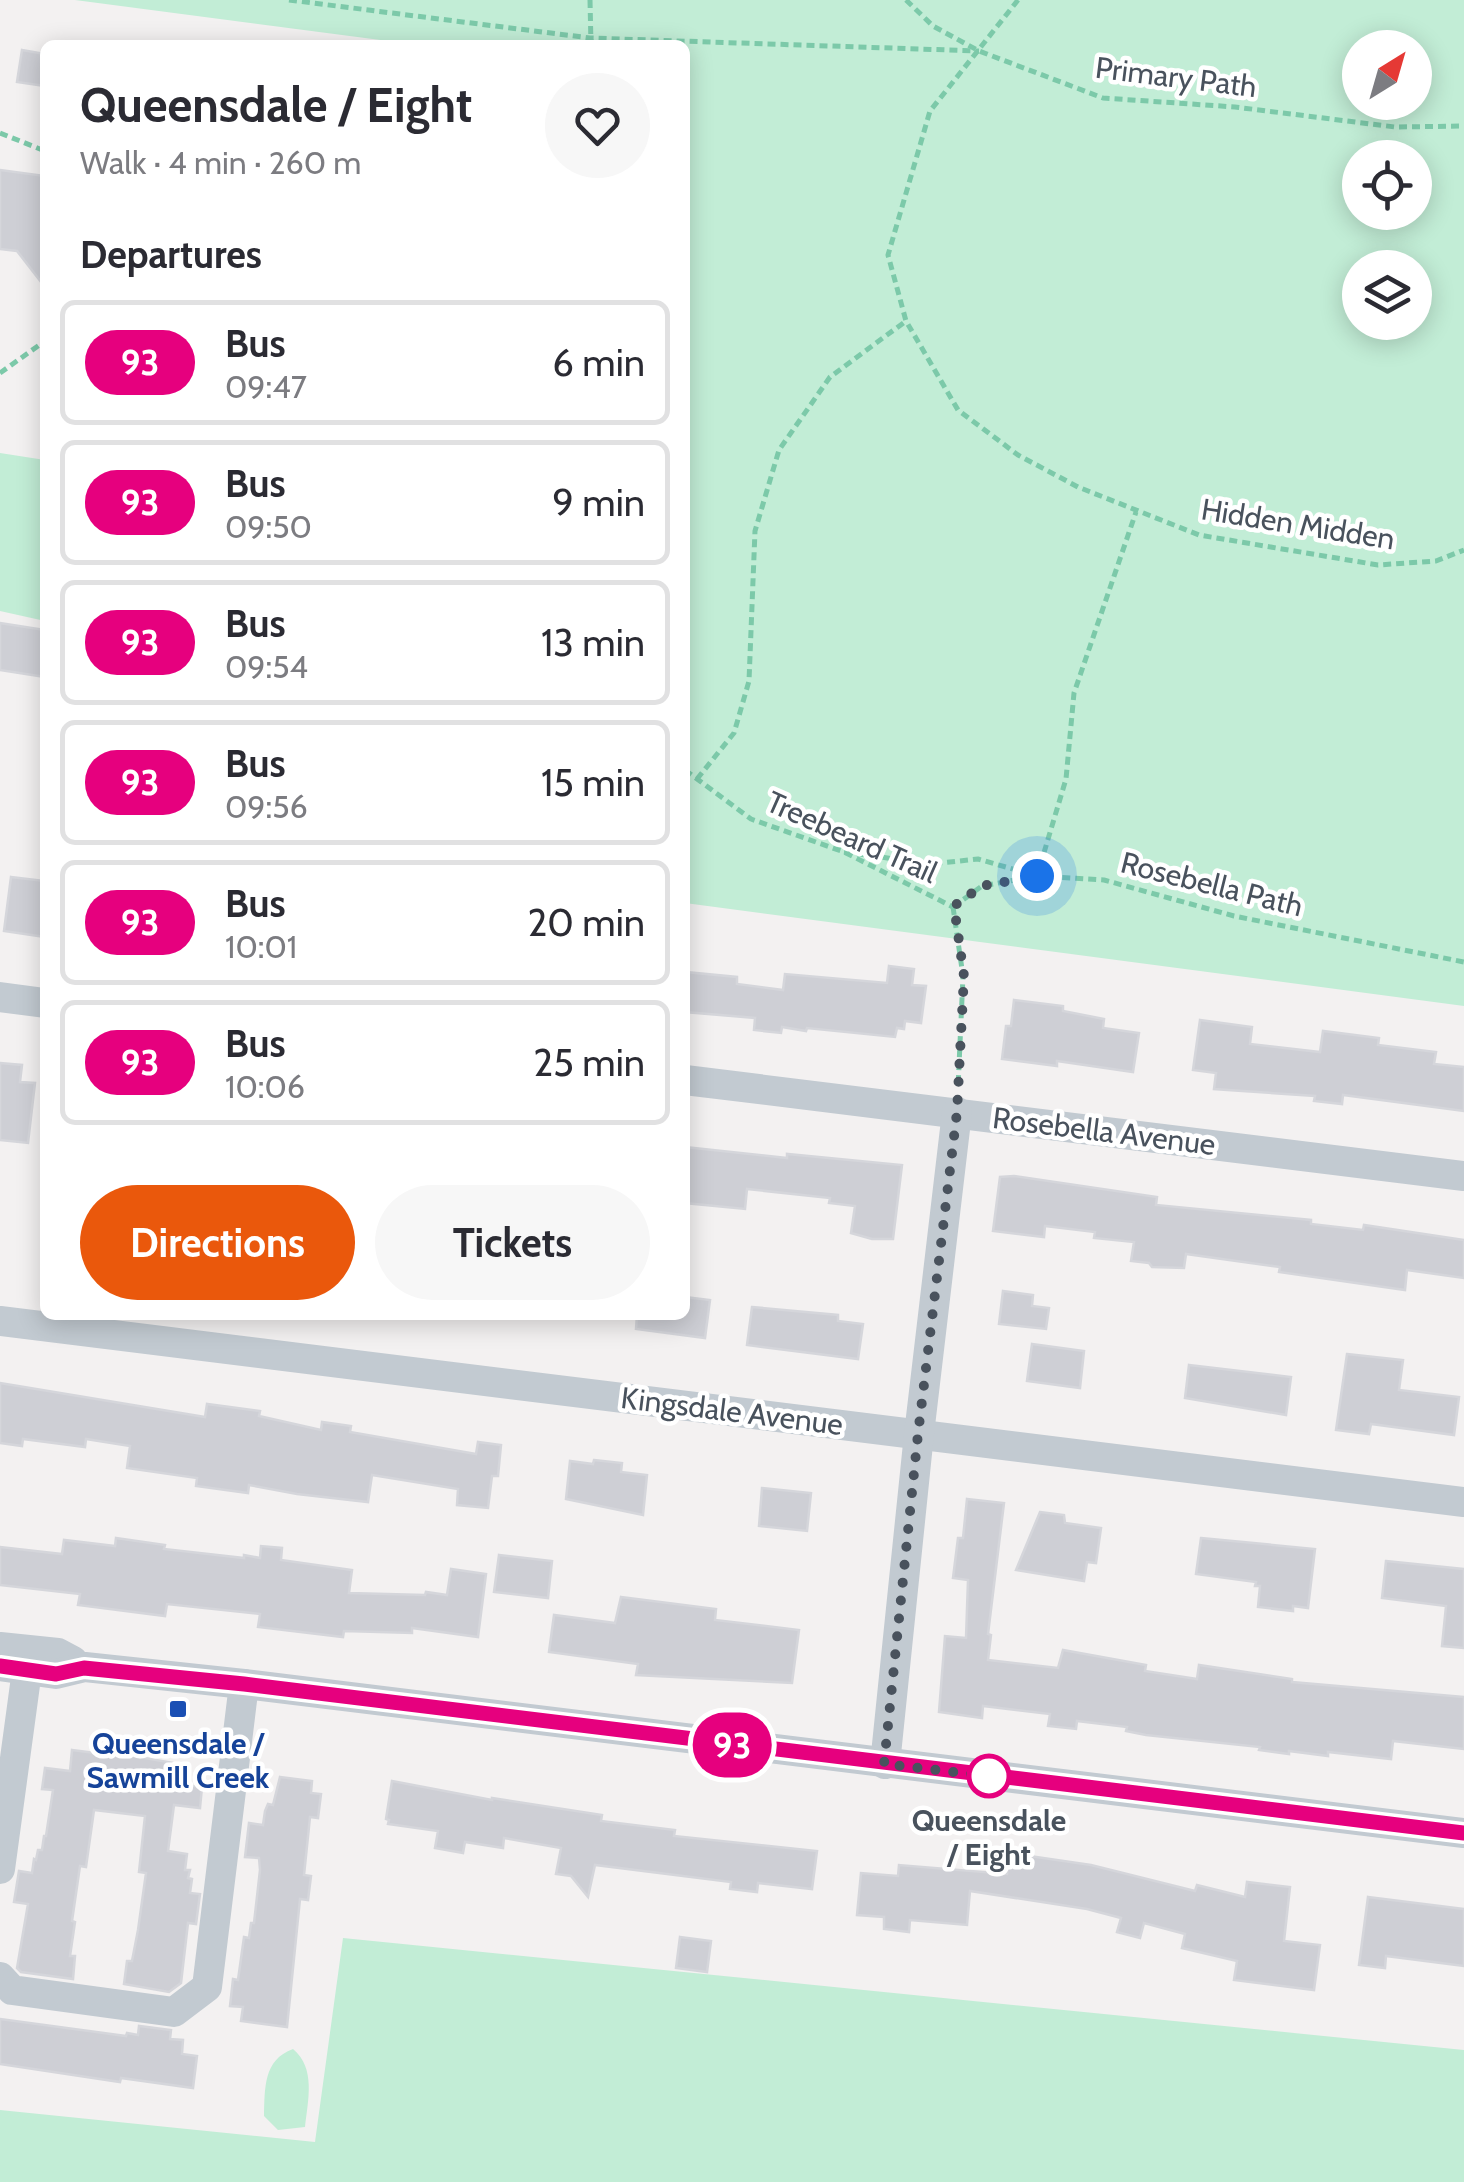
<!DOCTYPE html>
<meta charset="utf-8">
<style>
body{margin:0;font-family:Cabin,sans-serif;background:#f7f7f7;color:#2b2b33;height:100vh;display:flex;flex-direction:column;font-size:38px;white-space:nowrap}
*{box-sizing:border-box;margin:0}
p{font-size:32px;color:#7c7c81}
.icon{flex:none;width:55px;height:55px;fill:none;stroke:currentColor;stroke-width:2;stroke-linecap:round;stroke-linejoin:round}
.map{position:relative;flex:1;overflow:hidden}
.panel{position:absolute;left:40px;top:40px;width:650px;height:1280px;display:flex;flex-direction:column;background:#fff;border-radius:15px;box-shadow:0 5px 25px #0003}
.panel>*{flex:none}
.badge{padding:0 20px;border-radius:32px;font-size:35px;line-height:65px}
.needle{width:65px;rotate:37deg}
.controls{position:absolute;left:1342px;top:30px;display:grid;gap:20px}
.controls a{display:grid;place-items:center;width:90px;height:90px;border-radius:50%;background:#fff;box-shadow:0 5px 25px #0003;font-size:50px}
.you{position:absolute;width:50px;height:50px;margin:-25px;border:8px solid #fff;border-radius:50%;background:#1a73e8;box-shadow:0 0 0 15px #1a73e833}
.map>.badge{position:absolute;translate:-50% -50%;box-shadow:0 0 0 5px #fff}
h2{padding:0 40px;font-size:38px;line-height:90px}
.round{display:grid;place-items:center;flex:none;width:105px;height:105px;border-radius:52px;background:#f7f7f7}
.headline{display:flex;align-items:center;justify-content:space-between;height:170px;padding:0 40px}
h1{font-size:48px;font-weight:800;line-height:75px}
.primary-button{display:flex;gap:20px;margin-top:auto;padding:20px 40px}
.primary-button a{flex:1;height:115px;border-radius:60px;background:#ea580c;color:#fff;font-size:40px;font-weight:800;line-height:115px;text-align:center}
.primary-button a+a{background:#f7f7f7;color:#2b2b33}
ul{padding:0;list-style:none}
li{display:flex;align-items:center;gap:30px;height:125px;margin:0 20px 15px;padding:0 20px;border:5px solid #e1e1e2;border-radius:15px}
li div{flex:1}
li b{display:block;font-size:38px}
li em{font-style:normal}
li .badge{min-width:110px;font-weight:700;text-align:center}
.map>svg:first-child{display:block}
.green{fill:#c2edd6;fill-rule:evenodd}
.building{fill:#cecfd5;stroke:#d5d6db;stroke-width:2.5}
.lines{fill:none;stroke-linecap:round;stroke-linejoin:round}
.path{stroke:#7cc9a9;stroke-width:5;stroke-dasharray:8 5;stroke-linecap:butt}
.minor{stroke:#c2cad1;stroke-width:30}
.line-casing{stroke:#fff;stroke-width:22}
.line{stroke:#e6007e;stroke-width:15}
.walk{stroke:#49525d;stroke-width:10;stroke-dasharray:0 18}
.transit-dot{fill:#1a4fb4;stroke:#fff;stroke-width:4}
.stop-dot{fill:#fff;stroke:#e6007e;stroke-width:5}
.labels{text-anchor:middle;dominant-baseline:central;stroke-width:9;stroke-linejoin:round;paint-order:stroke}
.street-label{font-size:30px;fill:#49525d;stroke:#fff}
.transit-label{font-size:30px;font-weight:bold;fill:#164399;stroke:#fff}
.stop-label{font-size:30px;font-weight:bold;fill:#49525d;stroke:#fff}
</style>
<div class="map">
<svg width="1464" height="2182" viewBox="0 0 1464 2182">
<rect width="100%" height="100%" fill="#f3f1f1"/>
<g class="green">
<path d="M75 0H1464V1006L685 903V45H388V41ZM1360 48H1415V102H1360ZM1360 158H1415V212H1360ZM1360 268H1415V322H1360Z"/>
<polygon points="0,453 45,460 45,621 0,611"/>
<polygon points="343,1938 1464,2050 1464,2182 0,2182 0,2110 315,2142"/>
<path d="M293 2049C316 2068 308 2100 305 2127L278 2130 264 2116C265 2088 263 2060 293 2049Z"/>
</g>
<g class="building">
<polygon points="22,50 45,54 45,86 17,82"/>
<polygon points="0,170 45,176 45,287 17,251 0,249"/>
<polygon points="0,623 45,630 45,677 0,670"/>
<polygon points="11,877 45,881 45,937 4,931"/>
<polygon points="889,966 914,969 912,985 926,986 921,1023 905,1021 904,1029 897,1028 895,1037 807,1028 806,1031 782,1027 781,1033 754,1030 755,1018 685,1012 685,972 737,977 737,984 783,990 785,974 887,983"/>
<polygon points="1014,1000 1063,1006 1063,1011 1104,1019 1103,1028 1139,1033 1133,1072 1057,1061 1057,1066 1002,1059 1006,1026 1011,1026"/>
<polygon points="1200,1020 1252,1027 1250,1044 1320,1052 1323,1031 1379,1038 1378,1045 1436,1052 1434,1064 1464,1067 1464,1111 1343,1095 1342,1104 1314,1101 1315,1096 1214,1089 1216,1073 1193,1070"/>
<polygon points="0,1063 22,1065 20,1082 35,1083 28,1143 0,1140"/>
<polygon points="685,1147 787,1158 787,1154 902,1165 893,1239 872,1239 851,1233 855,1206 829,1203 830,1198 747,1189 745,1209 685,1203"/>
<polygon points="1014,1176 1157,1197 1156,1205 1311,1220 1311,1224 1363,1230 1364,1225 1464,1240 1464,1278 1407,1270 1405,1290 1279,1272 1280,1267 1186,1254 1184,1268 1152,1267 1149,1263 1131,1261 1134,1242 1094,1238 1095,1232 1045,1226 1044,1237 993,1231 1000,1177"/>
<polygon points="1003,1291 1033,1295 1032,1306 1049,1308 1046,1329 999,1324"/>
<polygon points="685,1297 710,1300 705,1338 636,1329 637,1315 685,1315"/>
<polygon points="752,1307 838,1315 838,1321 863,1324 858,1359 747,1345"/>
<polygon points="1032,1344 1084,1351 1080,1388 1027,1381"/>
<polygon points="1347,1354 1403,1360 1399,1390 1459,1397 1454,1435 1371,1424 1369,1434 1336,1430"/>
<polygon points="1189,1365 1291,1377 1286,1415 1185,1398"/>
<polygon points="0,1383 205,1417 207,1404 260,1411 259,1416 321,1430 322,1422 351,1426 350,1432 476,1454 478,1442 501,1445 498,1476 492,1476 488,1508 457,1505 458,1489 372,1475 368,1502 297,1494 249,1485 248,1493 196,1486 197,1478 127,1468 130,1446 86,1439 85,1447 23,1439 22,1446 0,1443"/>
<polygon points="594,1460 622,1463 621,1472 647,1475 643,1515 566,1499 570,1461 593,1464"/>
<polygon points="762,1488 811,1493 807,1531 759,1526"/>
<polygon points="967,1499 1004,1503 988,1634 991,1635 988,1660 1058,1668 1063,1650 1146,1665 1145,1671 1197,1679 1199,1665 1292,1679 1292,1682 1464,1697 1464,1749 1393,1741 1391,1759 1328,1752 1328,1756 1289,1751 1289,1754 1259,1750 1260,1747 1146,1735 1126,1731 1127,1727 1077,1721 1076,1729 1048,1726 1050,1714 983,1706 982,1718 939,1712 945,1636 966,1638 968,1580 953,1578 958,1538 963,1538"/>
<polygon points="1040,1512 1064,1515 1065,1523 1101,1528 1096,1563 1087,1562 1084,1581 1016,1570"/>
<polygon points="116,1538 165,1545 164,1549 244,1558 244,1555 260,1558 261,1546 282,1548 281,1560 352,1570 349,1593 425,1595 426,1592 447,1595 451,1569 486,1574 478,1637 412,1628 412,1633 344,1631 343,1637 258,1627 260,1614 167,1604 165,1616 78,1605 80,1594 0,1585 0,1547 62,1554 64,1540 115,1546"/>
<polygon points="1201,1538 1315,1549 1308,1608 1293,1606 1293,1611 1258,1607 1260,1586 1255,1586 1256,1582 1196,1574"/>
<polygon points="499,1555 552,1561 548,1598 494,1592"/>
<polygon points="1386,1561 1464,1569 1464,1648 1442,1646 1446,1606 1382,1598"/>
<polygon points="621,1597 716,1609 715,1620 799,1630 792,1683 636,1675 638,1664 549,1652 554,1615 615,1623"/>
<polygon points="72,1750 111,1755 111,1752 179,1764 177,1784 202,1787 200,1808 174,1805 168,1851 187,1854 185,1870 190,1870 188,1878 192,1879 190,1893 200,1894 196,1924 188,1923 181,1983 169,1992 124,1984 127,1961 132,1961 138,1930 146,1873 139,1872 145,1816 94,1810 86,1867 80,1866 72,1921 75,1922 70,1956 75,1956 73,1979 21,1972 17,1968 28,1904 14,1902 19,1871 32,1873 34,1859 36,1860 38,1850 42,1850 44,1836 46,1836 53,1790 42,1789 45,1768 70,1771"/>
<polygon points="280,1777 312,1781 311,1793 321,1794 318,1818 310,1817 304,1875 311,1876 308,1900 300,1899 287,2027 241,2021 243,2007 230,2006 233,1979 238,1980 244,1937 249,1938 251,1923 254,1923 260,1870 259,1858 245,1857 249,1823 263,1825 265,1811 268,1804 273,1805"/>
<polygon points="392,1781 492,1800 492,1798 602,1815 601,1821 675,1830 674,1836 817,1851 812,1889 758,1883 757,1892 730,1889 731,1882 595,1865 588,1897 571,1876 556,1874 561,1848 504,1838 503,1848 465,1842 463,1853 435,1848 438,1831 388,1824 389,1820 386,1819"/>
<polygon points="1009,1853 1091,1865 1195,1891 1197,1885 1245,1897 1247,1882 1290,1887 1284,1941 1320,1945 1314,1990 1234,1980 1237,1961 1182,1948 1185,1934 1144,1923 1140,1938 1117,1932 1121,1918 1087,1909 970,1891 967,1925 910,1920 909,1932 884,1929 884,1917 857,1915 861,1873 898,1876 899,1865 1007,1874"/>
<polygon points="1368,1897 1464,1909 1464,1966 1386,1956 1385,1968 1359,1965"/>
<polygon points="680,1937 711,1941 707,1972 676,1968"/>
<polygon points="0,2019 126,2036 127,2033 138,2035 139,2026 171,2030 170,2039 183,2040 182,2054 197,2056 193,2088 121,2078 120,2082 0,2064"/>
</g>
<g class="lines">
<g class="path">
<polyline points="289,0 590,38 979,51"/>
<polyline points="590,0 591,45"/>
<polyline points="906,0 933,26 979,51 1103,98 1235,107 1395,127 1464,126"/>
<polyline points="1018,0 930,111 888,255 906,321 958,410 1018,455 1078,487 1199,535 1378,565 1436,561 1464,550"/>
<polyline points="0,133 45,151"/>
<polyline points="0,373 45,341"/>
<polyline points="685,770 751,819 844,852 953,907"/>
<polyline points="697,779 734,733 749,681 755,531 779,450 830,377 906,321"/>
<polyline points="844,852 931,864 978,859 1037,876 1066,779 1074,693 1136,512"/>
<polyline points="953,907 982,886 1037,876 1104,880 1234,916 1464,962"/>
<polyline points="953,907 963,976 958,1088"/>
</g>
<g class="minor">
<polyline points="0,997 45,1003"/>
<polyline points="685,1080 1464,1176"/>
<polyline points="0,1321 1464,1502"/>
<polyline points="0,1647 58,1653 73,1661"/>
<polyline points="0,1666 56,1674 85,1667 244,1684 1464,1833"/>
<polyline points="885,1764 919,1434 957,1112"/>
<polyline points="0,1869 27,1670"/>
<polyline points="0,1977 12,1990 174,2012 207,1987 244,1684"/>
</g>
</g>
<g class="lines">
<g class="line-casing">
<polyline id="line" points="0,1666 56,1674 84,1668 244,1684 1464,1833"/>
</g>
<use href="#line" class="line"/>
<polyline class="walk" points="989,1776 884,1764 918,1434 957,1112 964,976 954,906 982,886 1037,876"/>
</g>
<rect class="transit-dot" x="168" y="1699" width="20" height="20" rx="5"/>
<circle class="stop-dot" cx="989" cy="1776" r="20"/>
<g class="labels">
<g class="street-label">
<text transform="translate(1176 77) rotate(7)">Primary Path</text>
<text transform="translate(1298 524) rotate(9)">Hidden Midden</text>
<text transform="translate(852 837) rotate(24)">Treebeard Trail</text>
<text transform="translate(1212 884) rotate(14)">Rosebella Path</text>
<text transform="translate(1104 1131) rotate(7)">Rosebella Avenue</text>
<text transform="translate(732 1411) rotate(7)">Kingsdale Avenue</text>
</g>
<g class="transit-label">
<text x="178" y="1743">Queensdale /<tspan x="178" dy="34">Sawmill Creek</tspan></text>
</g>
<g class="stop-label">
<text x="989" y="1820">Queensdale<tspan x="989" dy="34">/ Eight</tspan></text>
</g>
</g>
</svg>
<div class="controls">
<a><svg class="needle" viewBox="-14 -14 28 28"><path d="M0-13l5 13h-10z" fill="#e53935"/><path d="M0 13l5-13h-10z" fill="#7c7c81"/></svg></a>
<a><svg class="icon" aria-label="locate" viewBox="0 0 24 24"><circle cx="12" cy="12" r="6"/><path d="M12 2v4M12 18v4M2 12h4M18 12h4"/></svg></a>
<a><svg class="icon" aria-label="layers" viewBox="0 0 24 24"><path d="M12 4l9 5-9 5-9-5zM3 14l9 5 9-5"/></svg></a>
</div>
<div class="you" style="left:1037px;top:876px"></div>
<b class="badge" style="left:732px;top:1745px;background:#e6007e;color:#fff">93</b>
<section class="panel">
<div class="headline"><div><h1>Queensdale / Eight</h1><p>Walk · 4 min · 260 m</p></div><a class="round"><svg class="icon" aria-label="heart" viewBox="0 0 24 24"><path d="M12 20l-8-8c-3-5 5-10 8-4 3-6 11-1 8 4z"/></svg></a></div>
<h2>Departures</h2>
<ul>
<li><span class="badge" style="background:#e6007e;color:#fff">93</span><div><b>Bus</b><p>09:47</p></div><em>6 min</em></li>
<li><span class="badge" style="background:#e6007e;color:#fff">93</span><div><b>Bus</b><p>09:50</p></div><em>9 min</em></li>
<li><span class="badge" style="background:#e6007e;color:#fff">93</span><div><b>Bus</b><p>09:54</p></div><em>13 min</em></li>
<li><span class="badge" style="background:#e6007e;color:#fff">93</span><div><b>Bus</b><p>09:56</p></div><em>15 min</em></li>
<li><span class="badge" style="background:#e6007e;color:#fff">93</span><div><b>Bus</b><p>10:01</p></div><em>20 min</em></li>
<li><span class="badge" style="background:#e6007e;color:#fff">93</span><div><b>Bus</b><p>10:06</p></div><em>25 min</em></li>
</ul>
<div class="primary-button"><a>Directions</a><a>Tickets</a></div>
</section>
</div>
